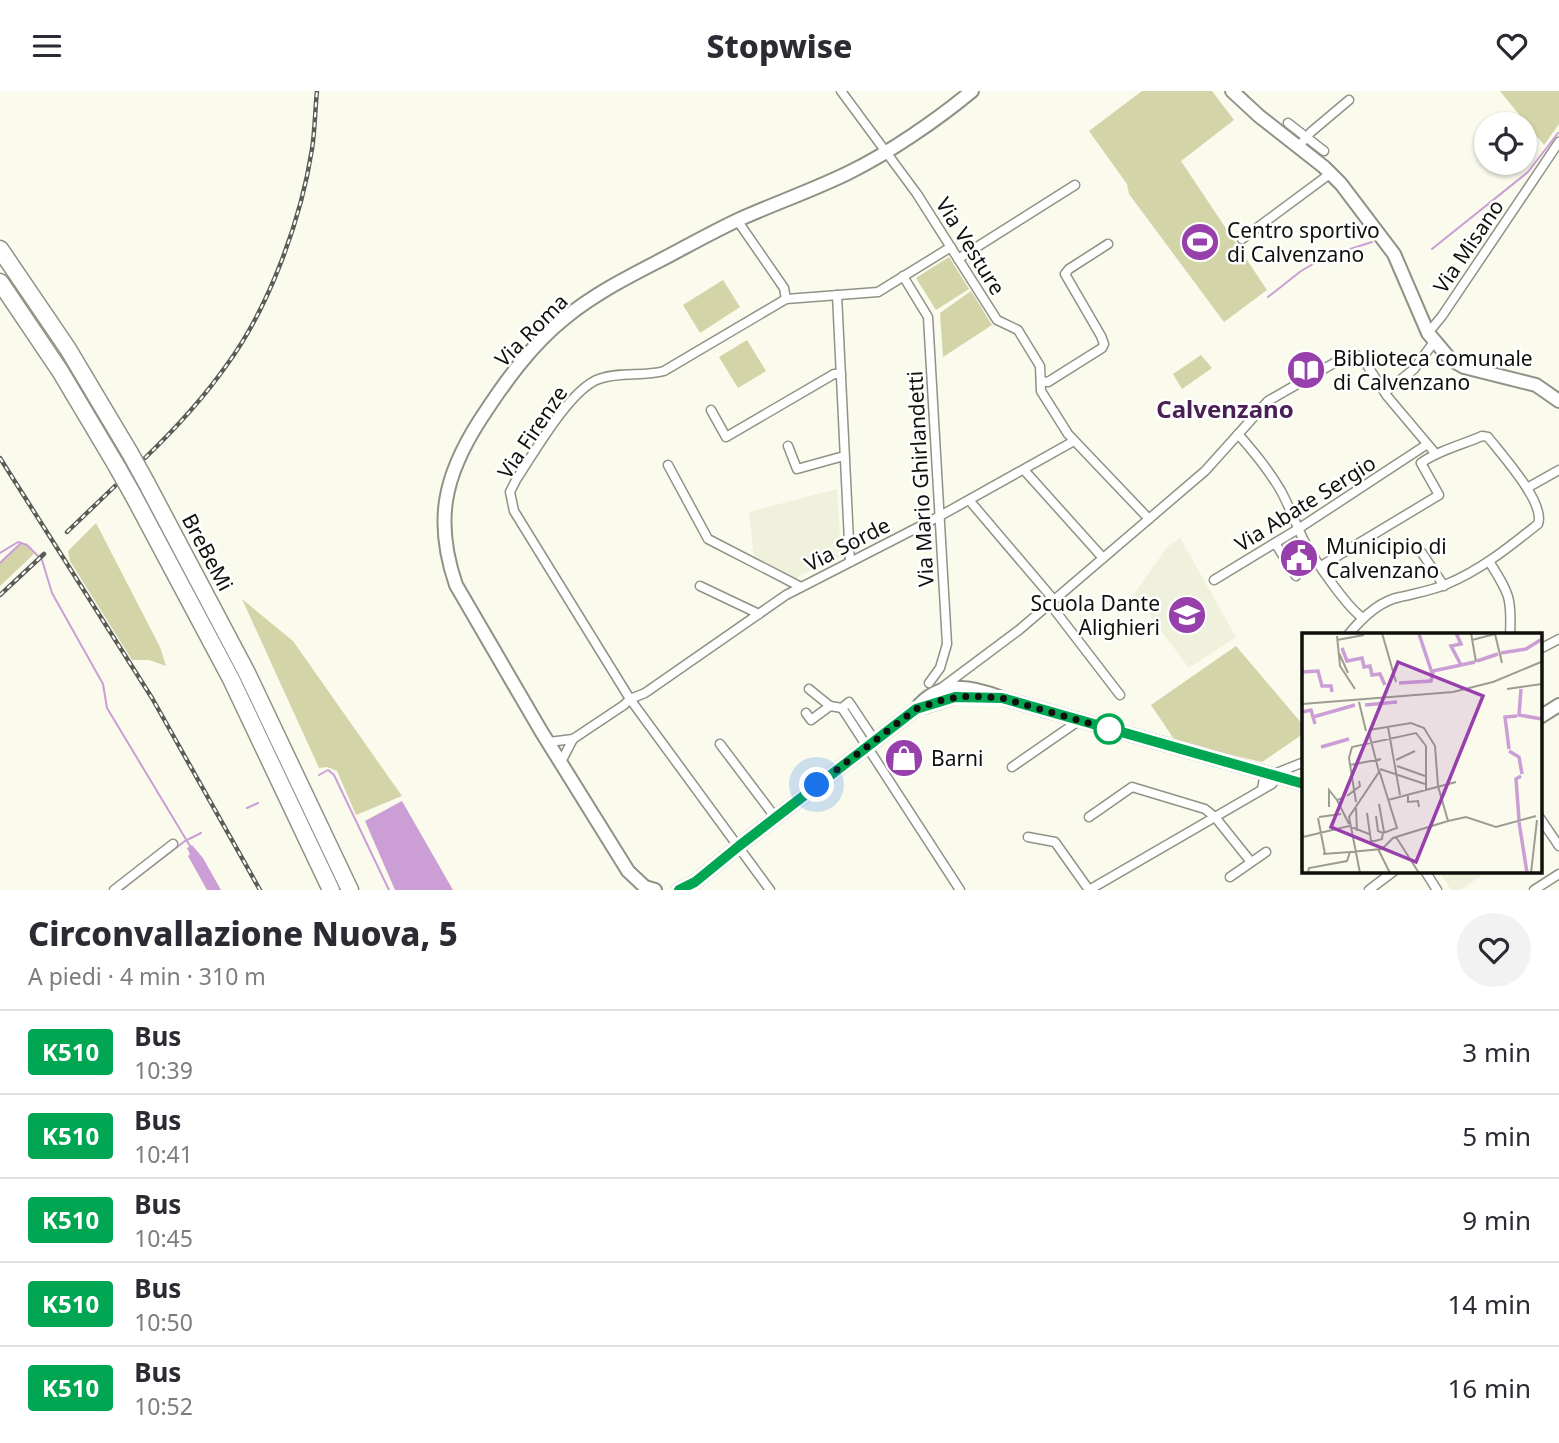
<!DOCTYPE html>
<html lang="it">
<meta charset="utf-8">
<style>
body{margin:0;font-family:"Noto Sans",sans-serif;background:#f2f2f3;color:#2b2b33;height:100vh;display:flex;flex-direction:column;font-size:26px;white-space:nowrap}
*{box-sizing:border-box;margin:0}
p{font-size:23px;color:#7c7c81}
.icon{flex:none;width:38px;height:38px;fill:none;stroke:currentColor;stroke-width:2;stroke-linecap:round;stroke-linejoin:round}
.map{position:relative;height:799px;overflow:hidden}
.drawer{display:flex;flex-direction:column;background:#fff;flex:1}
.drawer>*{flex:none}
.badge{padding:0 14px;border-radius:5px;font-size:24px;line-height:46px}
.buttons{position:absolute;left:1474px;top:21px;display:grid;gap:14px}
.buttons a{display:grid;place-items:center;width:63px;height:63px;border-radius:50%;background:#fff;box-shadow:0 2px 5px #0004;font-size:35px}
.you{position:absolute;width:35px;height:35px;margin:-18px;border:5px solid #fff;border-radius:50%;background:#1a73e8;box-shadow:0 0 0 10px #1a73e833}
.map>.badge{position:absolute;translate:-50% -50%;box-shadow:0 0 0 4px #fff}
.round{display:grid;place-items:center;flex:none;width:74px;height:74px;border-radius:37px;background:#f2f2f3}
.head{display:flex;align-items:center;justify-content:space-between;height:119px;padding:0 28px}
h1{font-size:33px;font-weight:800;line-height:52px}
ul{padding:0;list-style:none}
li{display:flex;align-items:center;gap:21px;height:84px;padding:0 28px;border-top:2px solid #e1e1e2}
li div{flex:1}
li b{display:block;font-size:26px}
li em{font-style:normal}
li .badge{min-width:77px;font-weight:700;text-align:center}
header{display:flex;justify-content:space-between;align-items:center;height:91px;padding:0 28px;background:#fff;font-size:32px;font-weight:800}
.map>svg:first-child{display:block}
.built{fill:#f0f1dc}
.green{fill:#d4d4a9}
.water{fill:#cb9fd6}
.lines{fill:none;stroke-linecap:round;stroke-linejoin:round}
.stream{stroke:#cb9fd6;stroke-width:2}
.street-casing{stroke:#919286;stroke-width:11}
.secondary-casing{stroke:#919286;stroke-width:16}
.highway-casing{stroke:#919286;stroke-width:19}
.street{stroke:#fff;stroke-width:8}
.secondary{stroke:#fff;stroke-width:12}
.highway{stroke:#fff;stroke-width:16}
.rail-casing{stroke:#5c5c56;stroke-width:4.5}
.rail{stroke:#fff;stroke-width:2;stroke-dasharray:5;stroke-linecap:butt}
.highway-bridge-casing{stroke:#919286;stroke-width:19;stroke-linecap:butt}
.highway-bridge{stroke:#fff;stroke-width:16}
.line-casing{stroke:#fff;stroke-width:16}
.line{stroke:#00a651;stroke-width:10}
.walk{stroke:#10100c;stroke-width:7;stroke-dasharray:0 12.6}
.stop-dot{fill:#fff;stroke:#00a651;stroke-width:3.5}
.labels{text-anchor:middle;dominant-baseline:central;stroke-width:5;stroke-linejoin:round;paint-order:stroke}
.poi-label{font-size:21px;fill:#10100c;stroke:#fff;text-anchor:start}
.street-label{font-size:21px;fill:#10100c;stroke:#fff}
.quarter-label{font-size:24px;font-weight:bold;fill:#4a2054;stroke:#fff}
.inset-river{fill:none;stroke:#cb9fd6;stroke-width:3.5}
.inset-road{fill:none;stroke:#9c9c93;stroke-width:2}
.view{fill:#9740ac;fill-opacity:0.15;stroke:#9740ac;stroke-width:3.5}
.inset-edge{fill:none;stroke:#10100c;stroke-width:3.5}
</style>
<header><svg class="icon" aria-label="menu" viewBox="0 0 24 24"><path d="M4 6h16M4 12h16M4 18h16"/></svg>Stopwise<svg class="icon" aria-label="heart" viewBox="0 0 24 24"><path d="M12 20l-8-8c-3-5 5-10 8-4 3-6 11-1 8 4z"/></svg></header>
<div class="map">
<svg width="1559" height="799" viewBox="0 0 1559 799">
<rect width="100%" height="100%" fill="#fafaed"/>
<g class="built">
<polygon points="837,398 841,466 793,488 754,467 749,421"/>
<polygon points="1180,447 1236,546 1189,577 1134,503 1168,455"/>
<polygon points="1439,780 1487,780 1461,799 1451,799"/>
</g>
<g class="green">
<polygon points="1142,0 1212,0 1234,29 1181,70 1267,199 1224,231 1129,103 1127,93 1089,40"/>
<polygon points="1500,0 1559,0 1559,33 1544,54"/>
<polygon points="949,166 969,198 936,219 916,187"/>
<polygon points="723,189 740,216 700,242 683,214"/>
<polygon points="971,200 992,234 943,266 940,222"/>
<polygon points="747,249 766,280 738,297 719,266"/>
<polygon points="1201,264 1212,277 1182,298 1173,283"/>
<polygon points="96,432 160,556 166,575 149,569 132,569 70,470 68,460"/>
<polygon points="21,453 26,454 34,463 0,495 0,473"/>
<polygon points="242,508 293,550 402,705 356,724 337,680 327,676 319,677"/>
<polygon points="1236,555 1303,634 1303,643 1262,671 1176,651 1151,614"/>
</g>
<g class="water">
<polygon points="402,710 453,799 395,799 365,730"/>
<polygon points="192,754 203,767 221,799 207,799 188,765 190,763 187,757"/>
</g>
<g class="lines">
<g class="stream">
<polyline points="1432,158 1528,81 1558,42"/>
<polyline points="1268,206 1301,180 1325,166 1372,151"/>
<polyline points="0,462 18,451 27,454 42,469 52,502 103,593 107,617 190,755"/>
<polyline points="0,472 20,453"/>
<polyline points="319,684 328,679 334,684 389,799"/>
<polyline points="247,717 258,712"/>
<polyline points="121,799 185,750 201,742"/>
</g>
<g class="street-casing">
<g id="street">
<polyline points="841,0 917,103 997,229 1018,239 1040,275 1041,300 1068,343 1149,428"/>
<polyline points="1288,32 1324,60"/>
<polyline points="1299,55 1311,41 1349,9"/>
<polyline points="737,129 784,197 786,208"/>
<polyline points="1242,148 1331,82"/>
<polyline points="958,168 1075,94"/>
<polyline points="903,185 928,226 947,553 940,577 929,592"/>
<polyline points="837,204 850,471"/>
<polyline points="1428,242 1442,225 1559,51"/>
<polyline points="1041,290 1048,291 1102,257 1104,253 1101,245 1065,183 1069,178 1108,153"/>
<polyline points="1385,301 1414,278 1434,251"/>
<polyline points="711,319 726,346 834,283 841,283"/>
<path d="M1238 343C1254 361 1269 379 1281 400 1288 413 1293 426 1299 439 1306 458 1347 517 1363 527"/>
<polyline points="788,355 797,378 844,365"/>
<polyline points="668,374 708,448 801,496"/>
<polyline points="1024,379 1103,467"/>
<polyline points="1527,397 1559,379"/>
<polyline points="969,409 1054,509"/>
<polyline points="1275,452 1296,485"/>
<polyline points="1422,462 1444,495"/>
<path d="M1490 472C1509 502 1512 507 1510 544"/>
<path d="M1321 475 1439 404 1421 372C1439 359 1462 354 1482 345L1488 346C1501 363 1546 412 1538 433 1509 456 1481 479 1447 493 1431 500 1416 502 1400 506 1379 510 1361 528 1348 544"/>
<polyline points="1214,489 1298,438 1426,354"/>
<polyline points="700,495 759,523"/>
<polyline points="1050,513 1120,604"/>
<polyline points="1540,558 1559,548"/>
<polyline points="809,598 830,615"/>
<polyline points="940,598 1019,539 1205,380 1268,310 1348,264 1355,263 1365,271 1387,305 1435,362"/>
<polyline points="806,622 811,629 830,615 842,617"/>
<polyline points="875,650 849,611 842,617 960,799"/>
<polyline points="549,651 573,648 624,614 630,608 645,602 786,504 940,425 1074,350"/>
<polyline points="720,653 775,726"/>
<polyline points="561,671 573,648"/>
<polyline points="1012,676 1080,629"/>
<polyline points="1262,698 1264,687 1304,671"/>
<polyline points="1089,726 1132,696 1205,718 1215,726 1251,771"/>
<polyline points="1540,727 1559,755"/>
<polyline points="1028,746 1055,751 1089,799"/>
<polyline points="1425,780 1437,799"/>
<polyline points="1230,786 1266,761"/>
<polyline points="114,799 173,753"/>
<path d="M770 799 630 608 514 420 510 401 516 389C534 362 570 298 599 288 621 280 643 286 664 280L786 208 878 201 951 156"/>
<polyline points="1089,799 1272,693 1274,690 1271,684"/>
<polyline points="1369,799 1394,780"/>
<polyline points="1534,799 1559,783"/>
</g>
</g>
<g class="secondary-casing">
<g id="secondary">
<polyline points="1232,0 1259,25 1324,76 1341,93 1394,163 1428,242 1450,268 1464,276 1536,294 1559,310"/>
<polyline points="923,616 955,606 987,606"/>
<polyline points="1540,626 1559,614"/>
<path d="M655 799 645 796 628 780 541 640 456 494C434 430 444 385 480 329 504 292 531 254 565 227 593 204 624 188 655 172 684 157 712 141 740 128 776 112 813 99 848 82 889 62 937 29 972 0"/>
<path d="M679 799 695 791 739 755 916 618C939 588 972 595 1002 607L1304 693"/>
</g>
</g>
<g class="highway-casing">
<g id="highway">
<polyline points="0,158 68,258 130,362"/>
<polyline points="0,191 60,280 116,374"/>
<polyline points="146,391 247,582 350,799"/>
<polyline points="133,404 231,588 331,799"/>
</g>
</g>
<use href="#street" class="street"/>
<use href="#secondary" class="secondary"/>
<use href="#highway" class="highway"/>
<g class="rail-casing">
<g id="rail">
<polyline points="0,367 152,607 260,799"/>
<path d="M145 367C175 338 202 309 226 275 269 217 301 129 312 58 315 39 315 19 317 0"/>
<polyline points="67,441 115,395"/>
<polyline points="0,504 44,463"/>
</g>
</g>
<use href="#rail" class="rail"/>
<g class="highway-bridge-casing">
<g id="highway-bridge">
<polyline points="130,362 146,391"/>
<polyline points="116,374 133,404"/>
</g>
</g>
<use href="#highway-bridge" class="highway-bridge"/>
</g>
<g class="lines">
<g class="line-casing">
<polyline id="line" points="679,799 695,791 739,755 916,618 955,606 1002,607 1304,693"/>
</g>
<use href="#line" class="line"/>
<polyline class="walk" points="817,694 916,618 945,608 970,605 1002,607 1109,638"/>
</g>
<defs>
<g id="stadium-disc" transform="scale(2.0125)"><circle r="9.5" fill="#9740ac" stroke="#fff"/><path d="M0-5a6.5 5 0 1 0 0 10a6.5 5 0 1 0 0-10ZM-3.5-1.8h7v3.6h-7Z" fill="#fff"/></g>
<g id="library-disc" transform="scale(2.0125)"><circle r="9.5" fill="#9740ac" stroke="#fff"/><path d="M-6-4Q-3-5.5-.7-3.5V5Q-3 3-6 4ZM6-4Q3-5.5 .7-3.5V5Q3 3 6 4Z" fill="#fff"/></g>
<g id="civic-disc" transform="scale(2.0125)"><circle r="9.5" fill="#9740ac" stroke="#fff"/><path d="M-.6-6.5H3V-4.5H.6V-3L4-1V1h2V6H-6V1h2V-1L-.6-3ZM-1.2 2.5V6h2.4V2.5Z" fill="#fff"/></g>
<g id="school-disc" transform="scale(2.0125)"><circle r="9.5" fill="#9740ac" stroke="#fff"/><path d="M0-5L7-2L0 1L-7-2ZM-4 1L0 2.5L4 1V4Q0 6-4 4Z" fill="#fff"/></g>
<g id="shop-disc" transform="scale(2.0125)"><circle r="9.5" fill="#9740ac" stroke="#fff"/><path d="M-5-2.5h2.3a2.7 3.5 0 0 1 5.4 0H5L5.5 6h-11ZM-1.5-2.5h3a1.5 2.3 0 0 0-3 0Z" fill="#fff"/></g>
</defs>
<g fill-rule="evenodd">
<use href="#stadium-disc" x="1200" y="151"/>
<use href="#library-disc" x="1306" y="279"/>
<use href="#civic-disc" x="1299" y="467"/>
<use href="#school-disc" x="1187" y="524"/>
<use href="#shop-disc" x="904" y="667"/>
</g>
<circle class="stop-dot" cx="1109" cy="638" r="14"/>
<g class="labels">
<g class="poi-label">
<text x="1227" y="139">Centro sportivo<tspan x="1227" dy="24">di Calvenzano</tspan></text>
<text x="1333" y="267">Biblioteca comunale<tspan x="1333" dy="24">di Calvenzano</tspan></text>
<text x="1326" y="455">Municipio di<tspan x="1326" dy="24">Calvenzano</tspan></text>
<text x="1160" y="512" text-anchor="end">Scuola Dante<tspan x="1160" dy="24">Alighieri</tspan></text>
<text x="931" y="667">Barni</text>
</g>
<g class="street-label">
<text transform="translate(971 155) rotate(58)">Via Vesture</text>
<text transform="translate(1468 155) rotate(-56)">Via Misano</text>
<text transform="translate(531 239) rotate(-45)">Via Roma</text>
<text transform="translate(532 341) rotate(-56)">Via Firenze</text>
<text transform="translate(920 388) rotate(-93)">Via Mario Ghirlandetti</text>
<text transform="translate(1305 412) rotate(-32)">Via Abate Sergio</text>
<text transform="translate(847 453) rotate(-27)">Via Sorde</text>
<text transform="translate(208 461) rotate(62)">BreBeMi</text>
</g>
<g class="quarter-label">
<text x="1225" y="317">Calvenzano</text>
</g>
</g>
<g transform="translate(1302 542)">
<rect width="240" height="240" fill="#fafaed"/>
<path class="inset-river" d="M154 0 159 11 149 13 159 32M117 1 131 43M40 15 45 28 60 25 62 34 68 33 70 42 78 41 83 52M199 20 224 16 240 6M175 28 196 21M131 38 173 29M0 39 16 38 20 53H29L30 59M97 50 129 48 131 39M219 56 217 82 240 86M63 72 95 69M0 79 9 77 13 91M11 84 53 72M19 114 47 106M207 116 203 84 215 83M207 118 217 124 220 141M217 187 214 146 219 143M217 189 225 240"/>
<path class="inset-road" d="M80 0 94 49M169 0 174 29M35 3 38 33 53 56M35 7 62 2M170 7 193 1 200 30M37 20 46 40M205 56 240 51M57 69 64 98M0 71 151 59 191 49 239 29M86 94 98 162M67 97 109 90 122 95 133 113 136 153 146 188M94 127 113 118M48 132 79 126 74 128M95 133 123 143M78 136 123 151M77 137 95 195 81 200M106 161V169L116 168 117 174M45 163 58 153 57 148M41 165 35 167 47 191M86 167 154 149M54 169 47 125 50 114 114 100 124 113V157M77 171 82 199M27 174V157L35 167M54 175 55 198M65 180 69 208H73M17 184 39 181M16 185 23 221M1 204 47 193 67 201M94 204 117 240M73 208 80 206 81 200 76 198 74 183M76 216 88 240M21 221 48 219M6 240 7 235 45 228 48 219 80 216 91 205 146 188 164 184 194 194 234 183M58 240 47 184 77 139 67 100M229 240 235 187"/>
<path class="view" d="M96 29 181 63 114 229 29 194Z"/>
<rect width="240" height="240" class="inset-edge"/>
</g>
</svg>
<div class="buttons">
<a><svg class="icon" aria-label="locate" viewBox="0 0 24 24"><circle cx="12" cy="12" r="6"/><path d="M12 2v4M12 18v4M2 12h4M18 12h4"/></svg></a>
</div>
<div class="you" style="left:817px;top:694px"></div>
</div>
<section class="drawer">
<div class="head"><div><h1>Circonvallazione Nuova, 5</h1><p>A piedi · 4 min · 310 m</p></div><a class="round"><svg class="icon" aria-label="heart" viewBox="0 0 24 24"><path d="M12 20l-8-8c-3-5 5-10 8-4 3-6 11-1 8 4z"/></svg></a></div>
<ul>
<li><span class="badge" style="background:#00a651;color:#fff">K510</span><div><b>Bus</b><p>10:39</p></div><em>3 min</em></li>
<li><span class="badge" style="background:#00a651;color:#fff">K510</span><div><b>Bus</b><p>10:41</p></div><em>5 min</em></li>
<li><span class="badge" style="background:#00a651;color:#fff">K510</span><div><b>Bus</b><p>10:45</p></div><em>9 min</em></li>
<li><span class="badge" style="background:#00a651;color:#fff">K510</span><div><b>Bus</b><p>10:50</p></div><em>14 min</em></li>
<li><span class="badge" style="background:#00a651;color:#fff">K510</span><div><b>Bus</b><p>10:52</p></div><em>16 min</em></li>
</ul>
</section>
